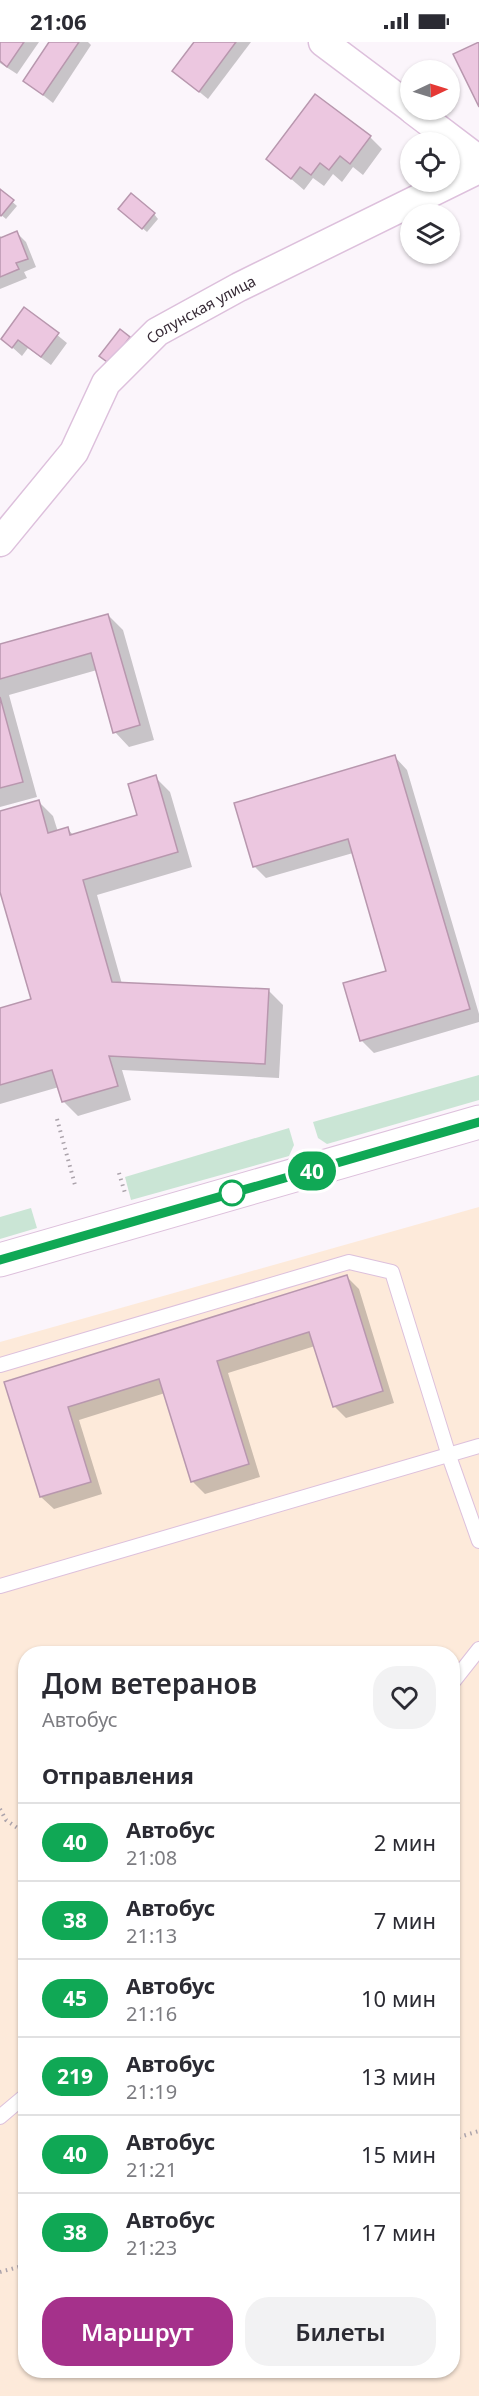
<!DOCTYPE html>
<html lang="ru">
<meta charset="utf-8">
<style>
body{margin:0;font-family:"Noto Sans",sans-serif;background:#f2f2f3;color:#2b2b33;height:100vh;display:flex;flex-direction:column;font-size:22px;white-space:nowrap}
*{box-sizing:border-box;margin:0}
p{font-size:20px;color:#7c7c81}
.icon{flex:none;width:33px;height:33px;fill:none;stroke:currentColor;stroke-width:2;stroke-linecap:round;stroke-linejoin:round}
.map{position:relative;flex:1;overflow:hidden}
.sheet{position:absolute;left:18px;top:1604px;width:442px;height:732px;display:flex;flex-direction:column;background:#fff;border-radius:24px;box-shadow:0 2px 4px #0004}
.sheet>*{flex:none}
.badge{padding:0 12px;border-radius:20px;font-size:21px;line-height:39px}
.needle{width:39px;rotate:86deg}
.fabs{position:absolute;left:400px;top:18px;display:grid;gap:12px}
.fabs a{display:grid;place-items:center;width:60px;height:60px;border-radius:50%;background:#fff;box-shadow:0 2px 4px #0004;font-size:30px}
.map>.badge{position:absolute;translate:-50% -50%;box-shadow:0 0 0 3px #fff}
h2{padding:0 24px;font-size:22px;line-height:54px}
.round{display:grid;place-items:center;flex:none;width:63px;height:63px;border-radius:24px;background:#f2f2f3}
.summary{display:flex;align-items:center;justify-content:space-between;height:102px;padding:0 24px}
h1{font-size:28px;font-weight:600;line-height:45px}
.button{display:flex;gap:12px;margin-top:auto;padding:12px 24px}
.button a{flex:1;height:69px;border-radius:24px;background:#a5318b;color:#fff;font-size:24px;font-weight:600;line-height:69px;text-align:center}
.button a+a{background:#f2f2f3;color:#2b2b33}
ul{padding:0;list-style:none}
li{display:flex;align-items:center;gap:18px;height:78px;padding:0 24px;border-top:2px solid #e1e1e2}
li div{flex:1}
li b{display:block;font-size:22px}
li em{font-style:normal}
li .badge{min-width:66px;font-weight:700;text-align:center}
.status{display:flex;justify-content:space-between;align-items:center;height:42px;padding:0 30px;background:#fff;direction:ltr}
.status svg{height:16px;fill:currentColor}
.map>svg:first-child{display:block}
.medical{fill:#fdeada;fill-rule:evenodd}
.green{fill:#cae5d5}
.shadow{fill:#0003}
.building{fill:#ecc7e0;stroke:#b897ae;stroke-width:1.5}
.lines{fill:none;stroke-linecap:round;stroke-linejoin:round}
.lane-casing{stroke:#ddc0dc;stroke-width:16}
.street-casing{stroke:#ddc0dc;stroke-width:31}
.secondary-casing{stroke:#ddc0dc;stroke-width:35}
.path{stroke:#aba3ab;stroke-width:4;stroke-dasharray:1.5 4.5;stroke-linecap:butt}
.lane{stroke:#fff;stroke-width:14}
.street{stroke:#fff;stroke-width:28}
.secondary{stroke:#fff;stroke-width:33}
.line-casing{stroke:#fff;stroke-width:14}
.line{stroke:#10a855;stroke-width:9}
.stop-dot{fill:#fff;stroke:#10a855;stroke-width:3}
.labels{text-anchor:middle;dominant-baseline:central;stroke-width:6;stroke-linejoin:round;paint-order:stroke}
.street-label{font-size:15px;fill:#372b36;stroke:#fff}
</style>
<div class="status"><b>21:06</b><svg viewBox="0 0 49 12"><path d="M0 12V9h3v3zM5 12V6h3v6zM10 12V3h3v9zM15 12V0h3v12zM26 1h20v11H26zM47 4h2v5h-2z"/></svg></div>
<div class="map">
<svg width="479" height="2354" viewBox="0 0 479 2354">
<rect width="100%" height="100%" fill="#fbf5fb"/>
<path class="medical" d="M479 1165V2354H0V1300ZM26 1611H453V2328H26Z"/>
<g class="green">
<polygon points="479,1033 479,1058 327,1102 318,1096 313,1080"/>
<polygon points="289,1086 294,1103 289,1114 131,1158 125,1135"/>
<polygon points="31,1166 37,1186 0,1197 0,1175"/>
</g>
<g class="shadow">
<polygon points="0,0 39,0 17,32 0,21"/>
<polygon points="51,0 88,0 91,3 53,61 25,39"/>
<polygon points="196,0 251,0 208,57 174,29"/>
<polygon points="370,95 382,107 363,133 353,125 342,140 333,132 324,144 313,136 304,148 268,117"/>
<polygon points="0,149 17,164 6,177 0,172"/>
<polygon points="125,171 154,172 158,177 147,190"/>
<polygon points="17,191 26,200 36,225 24,230 27,236 0,247 0,194 3,196"/>
<polygon points="25,267 67,301 51,323 28,306 22,314 3,297"/>
<polygon points="108,573 123,588 154,698 129,705 115,690 97,628 9,653 37,755 0,765 0,603"/>
<polygon points="395,715 407,728 479,972 479,980 374,1011 362,999 388,930 353,811 266,836 254,824"/>
<polygon points="155,735 170,750 192,825 97,853 122,942 268,948 283,963 279,1036 122,1028 131,1058 78,1074 63,1059 59,1045 0,1062 0,967 33,958 0,845 0,771 38,759 53,774 58,790 68,787 73,793 139,774"/>
<polygon points="347,1235 359,1247 394,1361 346,1376 334,1364 315,1304 228,1331 260,1435 205,1452 193,1440 165,1351 79,1378 102,1452 54,1467 41,1455 6,1341"/>
</g>
<g class="building">
<polygon points="0,0 24,0 7,25 0,19"/>
<polygon points="49,0 79,0 43,53 23,39"/>
<polygon points="194,0 236,0 199,50 172,29"/>
<polygon points="479,0 479,65 453,12"/>
<polygon points="315,52 371,94 350,122 340,114 329,128 320,121 311,133 300,125 291,137 266,117"/>
<polygon points="0,147 14,158 1,174 0,173"/>
<polygon points="131,151 155,171 142,187 118,167"/>
<polygon points="17,189 28,217 16,221 19,227 0,235 0,196"/>
<polygon points="24,265 59,291 41,315 18,298 12,306 1,297"/>
<polygon points="120,287 130,295 110,322 99,314"/>
<polygon points="108,572 140,683 113,691 91,611 0,637 0,602"/>
<polygon points="0,655 23,740 0,746"/>
<polygon points="395,713 470,967 360,999 343,941 386,929 348,797 253,825 234,761"/>
<polygon points="156,733 178,810 83,838 112,940 269,947 265,1022 109,1014 118,1044 62,1060 52,1028 0,1043 0,966 31,957 0,850 0,769 39,758 48,791 68,785 70,793 137,773 128,742"/>
<polygon points="347,1233 383,1349 333,1365 309,1290 217,1319 249,1422 191,1440 159,1337 68,1365 91,1440 40,1455 4,1340"/>
</g>
<g class="lines">
<g class="lane-casing">
<g id="lane">
<polyline points="0,1323 349,1220 392,1230 449,1414 479,1499"/>
<polyline points="0,1544 479,1404"/>
<polyline points="453,1640 479,1607"/>
<polyline points="0,2075 26,2053"/>
</g>
</g>
<g class="street-casing">
<g id="street">
<polyline points="323,0 411,66"/>
<polyline points="413,68 479,118"/>
<path id="s1" d="M0 500 74 410 106 341 157 290 239 245 479 127"/>
</g>
</g>
<g class="secondary-casing">
<polyline id="secondary" points="0,1218 479,1080"/>
</g>
<g class="path">
<polyline points="57,1077 75,1143"/>
<polyline points="119,1131 125,1151"/>
<polyline points="0,1767 6,1778 26,1792"/>
<polyline points="453,2097 479,2089"/>
<polyline points="0,2230 26,2223"/>
</g>
<use href="#lane" class="lane"/>
<use href="#street" class="street"/>
<use href="#secondary" class="secondary"/>
</g>
<g class="lines">
<g class="line-casing">
<polyline id="line" points="0,1218 479,1080"/>
</g>
<use href="#line" class="line"/>
</g>
<circle class="stop-dot" cx="232" cy="1151" r="12"/>
<g class="labels">
<g class="street-label">
<text stroke="none"><textPath href="#s1" startOffset="314">Солунская улица</textPath></text>
</g>
</g>
</svg>
<div class="fabs">
<a><svg class="needle" viewBox="-14 -14 28 28"><path d="M0-13l5 13h-10z" fill="#e53935"/><path d="M0 13l5-13h-10z" fill="#7c7c81"/></svg></a>
<a><svg class="icon" aria-label="locate" viewBox="0 0 24 24"><circle cx="12" cy="12" r="6"/><path d="M12 2v4M12 18v4M2 12h4M18 12h4"/></svg></a>
<a><svg class="icon" aria-label="layers" viewBox="0 0 24 24"><path d="M12 4l9 5-9 5-9-5zM3 14l9 5 9-5"/></svg></a>
</div>
<b class="badge" style="left:312px;top:1129px;background:#10a855;color:#fff">40</b>
<section class="sheet">
<div class="summary"><div><h1>Дом ветеранов</h1><p>Автобус</p></div><a class="round"><svg class="icon" aria-label="heart" viewBox="0 0 24 24"><path d="M12 20l-8-8c-3-5 5-10 8-4 3-6 11-1 8 4z"/></svg></a></div>
<h2>Отправления</h2>
<ul>
<li><span class="badge" style="background:#10a855;color:#fff">40</span><div><b>Автобус</b><p>21:08</p></div><em>2 мин</em></li>
<li><span class="badge" style="background:#10a855;color:#fff">38</span><div><b>Автобус</b><p>21:13</p></div><em>7 мин</em></li>
<li><span class="badge" style="background:#10a855;color:#fff">45</span><div><b>Автобус</b><p>21:16</p></div><em>10 мин</em></li>
<li><span class="badge" style="background:#10a855;color:#fff">219</span><div><b>Автобус</b><p>21:19</p></div><em>13 мин</em></li>
<li><span class="badge" style="background:#10a855;color:#fff">40</span><div><b>Автобус</b><p>21:21</p></div><em>15 мин</em></li>
<li><span class="badge" style="background:#10a855;color:#fff">38</span><div><b>Автобус</b><p>21:23</p></div><em>17 мин</em></li>
</ul>
<div class="button"><a>Маршрут</a><a>Билеты</a></div>
</section>
</div>
